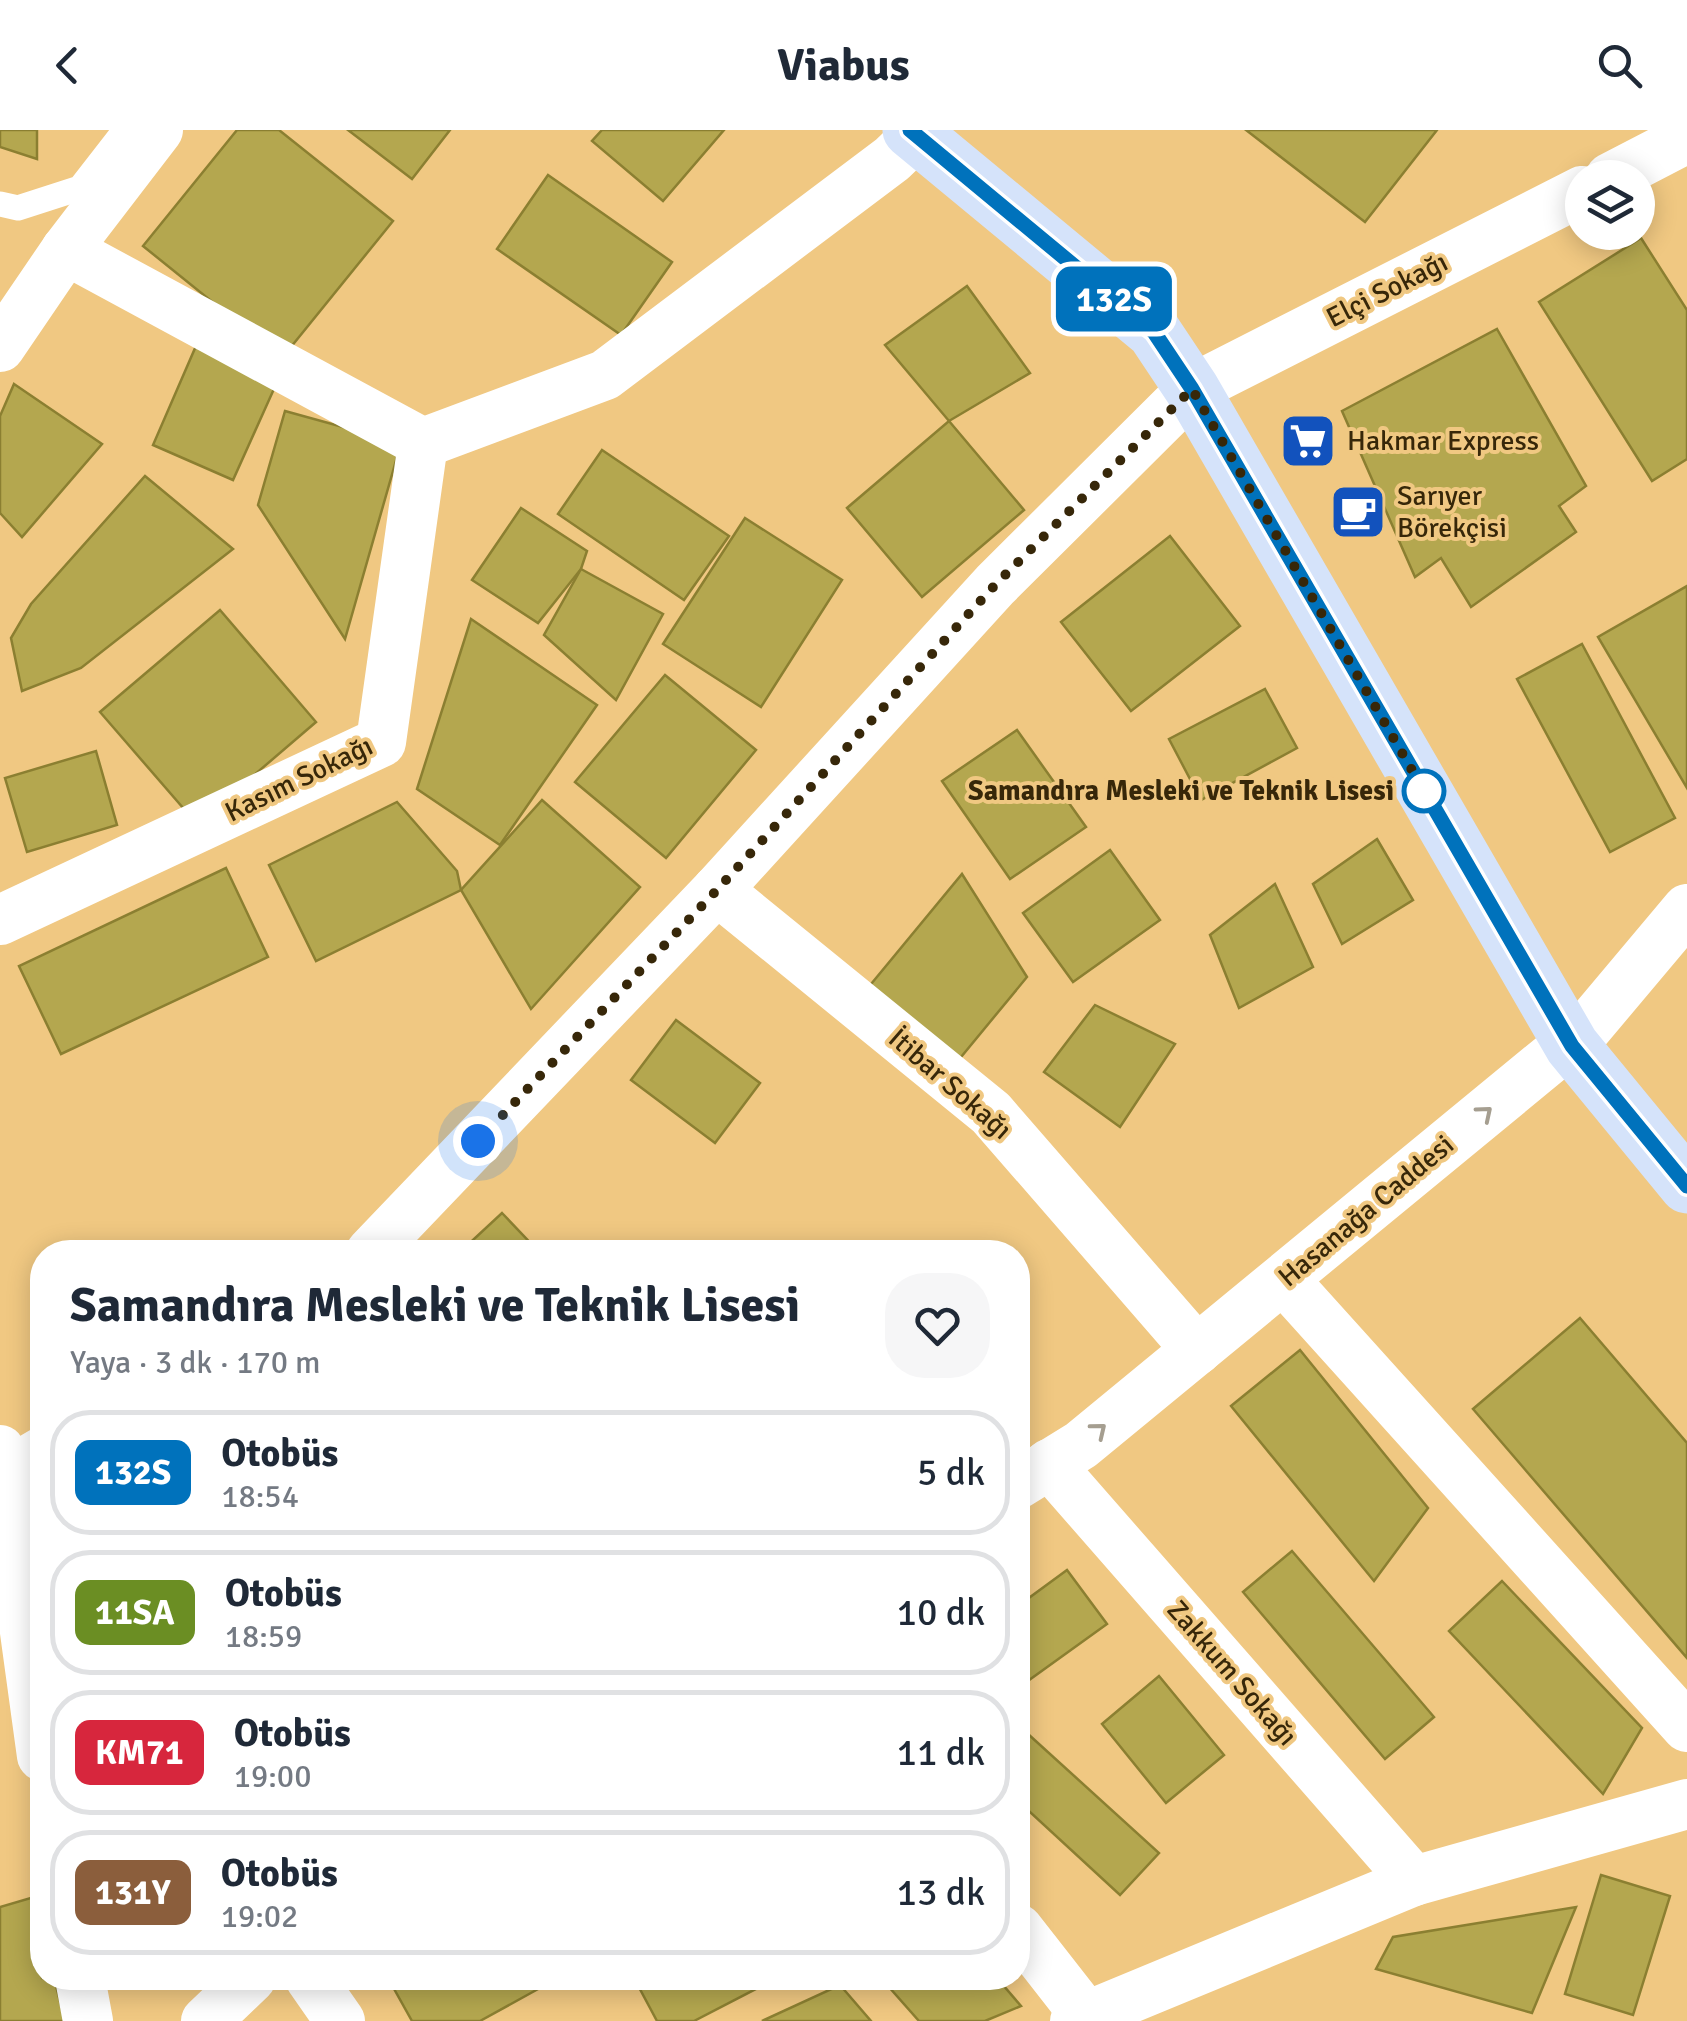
<!DOCTYPE html>
<html lang="tr">
<meta charset="utf-8">
<style>
body{margin:0;font-family:Signika,sans-serif;background:#f6f6f7;color:#1f2937;height:100vh;display:flex;flex-direction:column;font-size:38px;white-space:nowrap}
*{box-sizing:border-box;margin:0}
p{font-size:32px;color:#747a83}
.icon{flex:none;width:55px;height:55px;fill:none;stroke:currentColor;stroke-width:2;stroke-linecap:round;stroke-linejoin:round}
.map{position:relative;flex:1;overflow:hidden}
.sheet{position:absolute;left:30px;top:1110px;width:1000px;height:750px;display:flex;flex-direction:column;background:#fff;border-radius:40px;box-shadow:0 5px 25px #0003}
.sheet>*{flex:none}
.badge{padding:0 20px;border-radius:15px;font-size:35px;line-height:65px}
.fabs{position:absolute;left:1565px;top:30px;display:grid;gap:20px}
.fabs a{display:grid;place-items:center;width:90px;height:90px;border-radius:50%;background:#fff;box-shadow:0 5px 25px #0003;font-size:50px}
.you{position:absolute;width:50px;height:50px;margin:-25px;border:8px solid #fff;border-radius:50%;background:#1a73e8;box-shadow:0 0 0 15px #1a73e833}
.map>.badge{position:absolute;translate:-50% -50%;box-shadow:0 0 0 5px #fff}
.round{display:grid;place-items:center;flex:none;width:105px;height:105px;border-radius:40px;background:#f6f6f7}
.headline{display:flex;align-items:center;justify-content:space-between;height:170px;padding:0 40px}
h1{font-size:48px;font-weight:700;line-height:75px}
ul{padding:0;list-style:none}
li{display:flex;align-items:center;gap:30px;height:125px;margin:0 20px 15px;padding:0 20px;border:5px solid #e0e1e3;border-radius:40px}
li div{flex:1}
li b{display:block;font-size:38px}
li em{font-style:normal}
li .badge{min-width:110px;font-weight:700;text-align:center}
header{display:flex;justify-content:space-between;align-items:center;height:130px;padding:0 40px;background:#fff;font-size:45px;font-weight:700}
.map>svg:first-child{display:block}
.building{fill:#b4a74f;stroke:#8b7f31;stroke-width:2.5}
.lines{fill:none;stroke-linecap:round;stroke-linejoin:round}
.lane{stroke:#fff;stroke-width:25}
.street{stroke:#fff;stroke-width:50}
.primary{stroke:#d5e3fa;stroke-width:55}
.oneway{stroke:#a59e90}
.line-casing{stroke:#fff;stroke-width:22}
.line{stroke:#0072bc;stroke-width:15}
.walk{stroke:#372709;stroke-width:10;stroke-dasharray:0 18}
.stop-dot{fill:#fff;stroke:#0072bc;stroke-width:5}
.labels{text-anchor:middle;dominant-baseline:central;stroke-width:8;stroke-linejoin:round;paint-order:stroke}
.street-label{font-size:28px;fill:#372709;stroke:#f0c882}
.poi-label{font-size:28px;fill:#372709;stroke:#f0c882;text-anchor:start}
.stop-label{font-size:28px;font-weight:bold;fill:#372709;stroke:#f0c882;text-anchor:end}
</style>
<header><svg class="icon" aria-label="back" viewBox="0 0 24 24"><path d="M15 5l-7 7 7 7"/></svg>Viabus<svg class="icon" aria-label="search" viewBox="0 0 24 24"><circle cx="10" cy="10" r="6"/><path d="M15 15l6 6"/></svg></header>
<div class="map">
<svg width="1687" height="1891" viewBox="0 0 1687 1891">
<rect width="100%" height="100%" fill="#f0c882"/>
<g class="building">
<polygon points="0,0 37,0 37,29 0,17"/>
<polygon points="237,0 279,0 393,91 282,228 143,116"/>
<polygon points="348,0 450,0 412,49"/>
<polygon points="602,0 724,0 663,71 592,11"/>
<polygon points="1246,0 1437,0 1365,92"/>
<polygon points="548,45 672,132 621,205 497,119"/>
<polygon points="1641,108 1687,180 1687,329 1652,351 1539,172"/>
<polygon points="967,156 1030,243 949,291 885,215"/>
<polygon points="1497,199 1586,356 1559,376 1576,402 1471,477 1441,428 1415,447 1342,281"/>
<polygon points="196,216 278,250 233,350 153,315"/>
<polygon points="14,254 102,314 22,407 0,383 0,286"/>
<polygon points="285,281 401,313 345,509 258,375"/>
<polygon points="949,291 1024,380 922,467 847,378"/>
<polygon points="602,320 729,406 684,470 558,384"/>
<polygon points="145,346 233,419 81,538 22,561 11,508 31,474"/>
<polygon points="521,378 587,421 581,439 538,493 472,450"/>
<polygon points="745,388 842,450 761,577 663,514"/>
<polygon points="1170,406 1240,496 1131,581 1061,492"/>
<polygon points="581,439 663,484 616,570 544,505"/>
<polygon points="1687,456 1687,658 1598,507"/>
<polygon points="220,480 316,592 197,694 100,582"/>
<polygon points="471,489 597,575 500,715 417,659"/>
<polygon points="1582,514 1675,688 1610,722 1517,549"/>
<polygon points="665,545 756,620 666,728 575,652"/>
<polygon points="1265,559 1297,618 1201,670 1169,609"/>
<polygon points="1017,600 1086,697 1010,749 942,651"/>
<polygon points="96,621 117,695 27,722 5,648"/>
<polygon points="542,670 640,757 531,879 461,760"/>
<polygon points="397,672 457,741 461,760 316,831 269,735"/>
<polygon points="1377,709 1413,770 1342,814 1313,754"/>
<polygon points="1110,720 1160,790 1073,852 1023,783"/>
<polygon points="226,738 268,827 61,924 19,836"/>
<polygon points="962,744 1027,847 952,938 862,865"/>
<polygon points="1275,754 1313,837 1239,878 1210,805"/>
<polygon points="1095,875 1175,914 1120,997 1044,942"/>
<polygon points="676,890 760,953 715,1013 631,950"/>
<polygon points="502,1083 539,1122 460,1122"/>
<polygon points="1580,1188 1687,1313 1687,1528 1473,1279"/>
<polygon points="1300,1220 1428,1378 1374,1451 1231,1276"/>
<polygon points="1292,1421 1434,1587 1385,1629 1243,1462"/>
<polygon points="1067,1440 1107,1494 1018,1558 1018,1476"/>
<polygon points="1502,1451 1642,1598 1603,1664 1449,1501"/>
<polygon points="1159,1546 1224,1625 1166,1673 1102,1594"/>
<polygon points="1028,1604 1159,1723 1120,1765 1018,1671 1018,1615"/>
<polygon points="1601,1745 1670,1766 1633,1885 1565,1864"/>
<polygon points="34,1767 42,1802 42,1848 54,1848 65,1891 0,1891 0,1777"/>
<polygon points="1576,1777 1532,1883 1376,1839 1393,1807"/>
<polygon points="388,1848 558,1848 480,1891 412,1891"/>
<polygon points="634,1848 777,1848 694,1891 657,1891"/>
<polygon points="881,1848 997,1848 1021,1876 985,1891 919,1891"/>
<polygon points="840,1855 871,1891 762,1891"/>
</g>
<g class="lines">
<polyline class="lane" points="0,74 18,78 80,58 125,0"/>
<g class="street">
<polyline points="1610,48 1687,8"/>
<polyline points="66,120 423,313 605,245 892,29 917,5"/>
<polyline points="0,217 66,120 158,0"/>
<polyline points="717,760 991,983 1197,1220"/>
<polyline points="0,790 381,612 423,313"/>
<polyline points="371,1122 717,760 995,455 1192,259 1582,61"/>
<polyline points="1284,1150 1687,1597"/>
<polyline points="0,1320 42,1626"/>
<polyline points="1049,1334 1414,1751"/>
<polyline points="3,1345 42,1322"/>
<polyline points="1018,1354 1081,1315 1550,929 1572,916 1687,779"/>
<polyline points="1018,1799 1086,1886"/>
<polyline points="80,1848 88,1891"/>
<polyline points="310,1848 340,1891"/>
<polyline points="206,1891 251,1848"/>
<polyline points="1075,1891 1414,1751 1687,1674"/>
</g>
<polyline class="primary" points="910,0 1154,202 1192,259 1572,916 1687,1056"/>
</g>
<defs><path id="oneway-chevron" d="M-2-3.5L2.5 0L-2 3.5" fill="none" stroke-width="1.6" stroke-linecap="round" stroke-linejoin="round" transform="scale(2.5)"/></defs>
<g class="oneway">
<use href="#oneway-chevron" transform="translate(1485 983) rotate(-40)"/>
<use href="#oneway-chevron" transform="translate(1099 1300) rotate(-39)"/>
</g>
<g class="lines">
<g class="line-casing">
<polyline id="line" points="910,0 1154,202 1192,259 1572,916 1687,1056"/>
</g>
<use href="#line" class="line"/>
<polyline class="walk" points="478,1011 717,760 995,455 1192,259 1424,661"/>
</g>
<defs>
<g id="supermarket-square" transform="scale(2.875)"><rect x="-9" y="-9" width="18" height="18" rx="4" fill="#1252bd" stroke="#f0c882"/><path d="M-6-5.5h2.5l.6 2H6L4.5 2H-2.5L-4.4-4H-6ZM-1.5 3.2a1.3 1.3 0 1 0 .1 0ZM3 3.2a1.3 1.3 0 1 0 .1 0Z" fill="#fff"/></g>
<g id="cafe-square" transform="scale(2.875)"><rect x="-9" y="-9" width="18" height="18" rx="4" fill="#1252bd" stroke="#f0c882"/><path d="M-5.5-4.5H6V0H3Q3 3.5 0 3.5H-2.5Q-5.5 3.5-5.5 0ZM3-3.2v2h1.7v-2ZM-6 4.5H4V6H-6Z" fill="#fff"/></g>
</defs>
<g fill-rule="evenodd">
<use href="#supermarket-square" x="1308" y="311"/>
<use href="#cafe-square" x="1358" y="382"/>
</g>
<circle class="stop-dot" cx="1424" cy="661" r="20"/>
<g class="labels">
<g class="street-label">
<text transform="translate(1387 160) rotate(-27)">Elçi Sokağı</text>
<text transform="translate(299 649) rotate(-26)">Kasım Sokağı</text>
<text transform="translate(950 954) rotate(41)">İtibar Sokağı</text>
<text transform="translate(1366 1081) rotate(-40)">Hasanağa Caddesi</text>
<text transform="translate(1232 1543) rotate(49)">Zakkum Sokağı</text>
</g>
<g class="poi-label">
<text x="1347" y="311">Hakmar Express</text>
<text x="1397" y="366">Sarıyer<tspan x="1397" dy="32">Börekçisi</tspan></text>
</g>
<g class="stop-label">
<text x="1394" y="661">Samandıra Mesleki ve Teknik Lisesi</text>
</g>
</g>
</svg>
<div class="fabs">
<a><svg class="icon" aria-label="layers" viewBox="0 0 24 24"><path d="M12 4l9 5-9 5-9-5zM3 14l9 5 9-5"/></svg></a>
</div>
<div class="you" style="left:478px;top:1011px"></div>
<b class="badge" style="left:1114px;top:169px;background:#0072bc;color:#fff">132S</b>
<section class="sheet">
<div class="headline"><div><h1>Samandıra Mesleki ve Teknik Lisesi</h1><p>Yaya · 3 dk · 170 m</p></div><a class="round"><svg class="icon" aria-label="heart" viewBox="0 0 24 24"><path d="M12 20l-8-8c-3-5 5-10 8-4 3-6 11-1 8 4z"/></svg></a></div>
<ul>
<li><span class="badge" style="background:#0072bc;color:#fff">132S</span><div><b>Otobüs</b><p>18:54</p></div><em>5 dk</em></li>
<li><span class="badge" style="background:#6b8e23;color:#fff">11SA</span><div><b>Otobüs</b><p>18:59</p></div><em>10 dk</em></li>
<li><span class="badge" style="background:#d7263d;color:#fff">KM71</span><div><b>Otobüs</b><p>19:00</p></div><em>11 dk</em></li>
<li><span class="badge" style="background:#8b5e3c;color:#fff">131Y</span><div><b>Otobüs</b><p>19:02</p></div><em>13 dk</em></li>
</ul>
</section>
</div>
